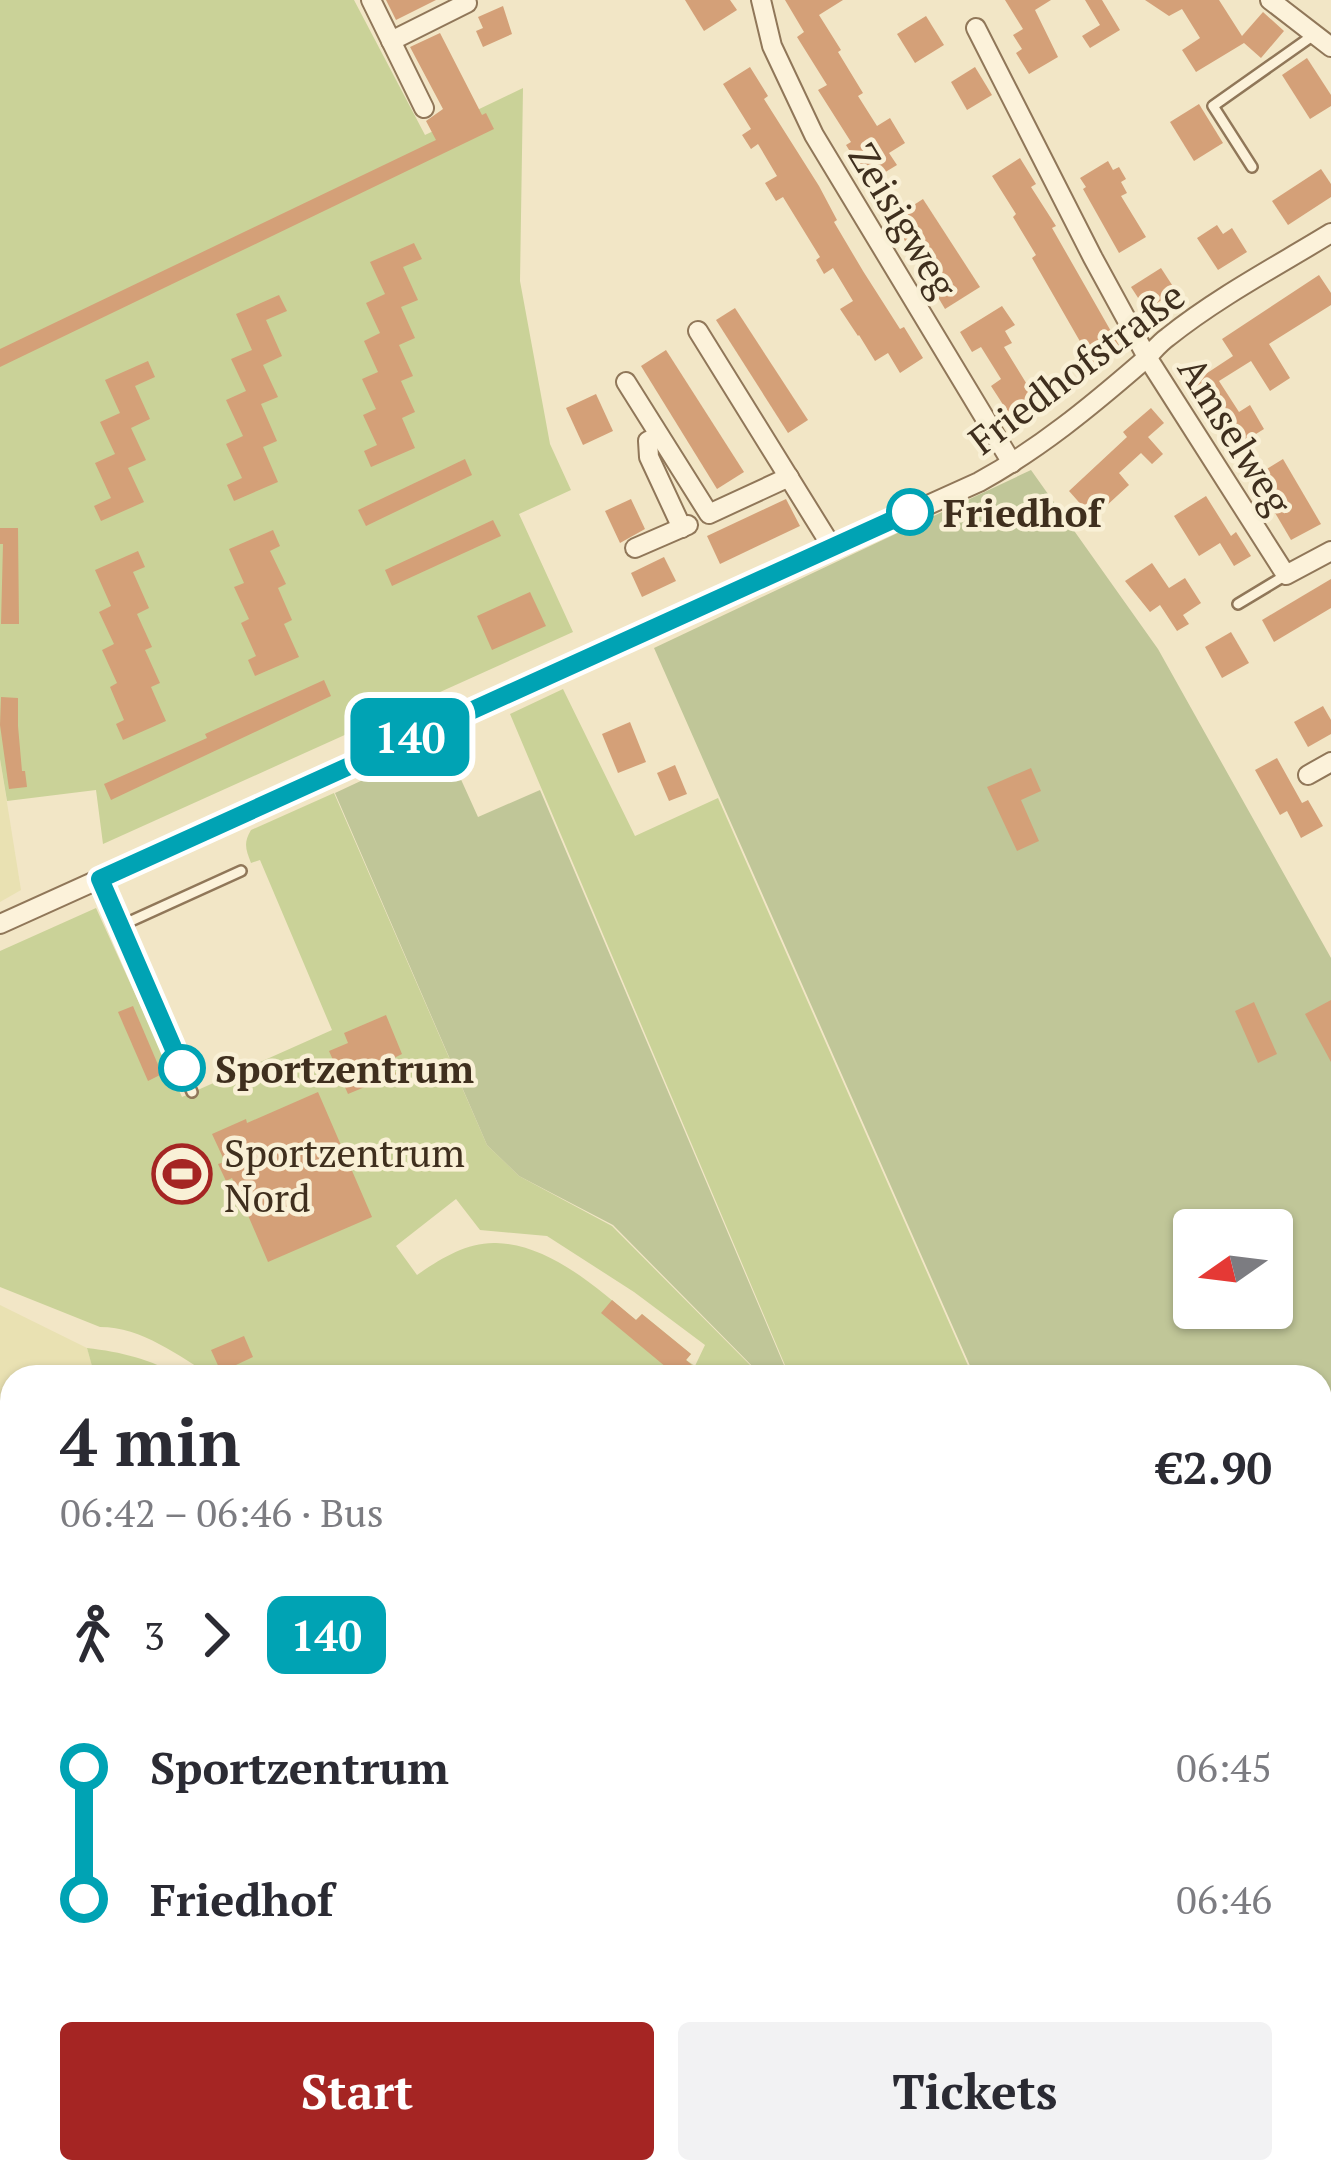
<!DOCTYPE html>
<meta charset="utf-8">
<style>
body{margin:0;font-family:"PT Serif",serif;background:#f2f2f3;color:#2b2b33;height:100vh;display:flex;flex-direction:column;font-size:45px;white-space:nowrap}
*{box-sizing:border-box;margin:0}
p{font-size:39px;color:#7c7c81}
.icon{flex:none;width:66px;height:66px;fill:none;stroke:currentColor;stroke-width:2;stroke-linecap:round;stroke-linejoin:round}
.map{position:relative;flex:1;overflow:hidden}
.details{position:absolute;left:0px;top:1365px;width:1332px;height:819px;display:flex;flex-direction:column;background:#fff;border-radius:36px 36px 0 0;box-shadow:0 3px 9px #0004}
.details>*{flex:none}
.badge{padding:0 24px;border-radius:18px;font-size:42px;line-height:78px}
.needle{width:78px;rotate:256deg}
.tools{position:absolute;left:1173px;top:1209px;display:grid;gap:24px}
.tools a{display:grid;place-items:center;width:120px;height:120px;border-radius:12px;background:#fff;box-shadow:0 3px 9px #0004;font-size:60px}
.map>.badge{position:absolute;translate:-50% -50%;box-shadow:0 0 0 6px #fff}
.legs{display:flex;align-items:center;gap:18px;height:132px;padding:0 60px;font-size:39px}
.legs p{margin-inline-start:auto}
.headline{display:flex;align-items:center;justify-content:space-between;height:204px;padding:0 60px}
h1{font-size:66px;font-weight:700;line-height:90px}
.action{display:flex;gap:24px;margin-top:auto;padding:24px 60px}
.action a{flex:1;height:138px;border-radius:12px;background:#a52523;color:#fff;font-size:48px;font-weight:700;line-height:138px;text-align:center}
.action a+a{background:#f2f2f3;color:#2b2b33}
ul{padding:0 60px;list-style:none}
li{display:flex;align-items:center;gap:42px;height:132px;font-size:45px}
li i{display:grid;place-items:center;width:18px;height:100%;margin:0 15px;background:currentColor}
li i::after{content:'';width:30px;height:30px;margin:-15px;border:9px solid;border-radius:50%;background:#fff}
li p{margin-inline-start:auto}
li:first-child i{background:linear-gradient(#0000 50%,currentColor 0)}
li:last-child i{background:linear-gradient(currentColor 50%,#0000 0)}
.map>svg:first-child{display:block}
.farmland{fill:#e9e1b2}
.green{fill:#cad298;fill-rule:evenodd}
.cemetery{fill:#c0c698;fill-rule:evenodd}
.building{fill:#d4a078}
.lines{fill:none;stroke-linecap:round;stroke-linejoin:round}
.service-casing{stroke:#907759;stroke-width:14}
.minor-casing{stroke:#907759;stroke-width:22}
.primary-casing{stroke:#5d452d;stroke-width:34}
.service{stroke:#fcf2da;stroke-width:9}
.minor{stroke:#fcf2da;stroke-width:18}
.primary{stroke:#f8dd9b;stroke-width:30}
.rail{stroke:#3f2f1e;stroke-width:6;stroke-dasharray:21 21;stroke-linecap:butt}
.line-1-casing{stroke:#fff;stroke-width:27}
.line-1{stroke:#00a3b4;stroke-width:18}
.stop-1-dot{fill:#fff;stroke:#00a3b4;stroke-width:6}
.labels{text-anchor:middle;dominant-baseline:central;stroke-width:9;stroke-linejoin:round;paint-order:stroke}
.street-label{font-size:39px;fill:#3f2f1e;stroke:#f9f0d6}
.stop-label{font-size:39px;font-weight:bold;fill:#3f2f1e;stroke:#f9f0d6;text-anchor:start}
.poi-label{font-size:39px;fill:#3f2f1e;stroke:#f9f0d6;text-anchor:start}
</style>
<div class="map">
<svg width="1331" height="2183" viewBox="0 0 1331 2183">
<rect width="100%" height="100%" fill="#f2e6c6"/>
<g class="farmland">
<polygon points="0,759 21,890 0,902"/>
<polygon points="0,1305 87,1348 95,1377 12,1377 12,1687 0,1691"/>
<polygon points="1320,1814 1331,1828 1331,2051 1320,2062"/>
<polygon points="9,2008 12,2017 12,2172 66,2172 70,2183 0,2183 0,2009"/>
</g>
<g class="green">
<polygon points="0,0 354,0 425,135 523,88 520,281 550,444 571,490 519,514 573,632 103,844 96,790 7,801 0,759"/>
<polygon points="563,689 635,836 718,798 973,1377 790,1377 510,714"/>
<path d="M334 793 487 1145 519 1176 612 1226 762 1377H213C179 1356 142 1327 100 1327L0 1287V951L96 908 182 1097 332 1030 260 860 251 863C246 850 243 843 251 830ZM456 1199 480 1230 547 1236 634 1292 705 1345 695 1366 686 1360 691 1354 642 1314 636 1320C597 1288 549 1244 496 1243 467 1242 440 1259 417 1275L396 1246Z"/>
<path d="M87 1348C121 1352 151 1359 181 1377H95Z"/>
<polygon points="12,1687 12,1872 0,1836 0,1691"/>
<polygon points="112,2172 945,2172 956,2183 116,2183"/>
</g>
<g class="cemetery">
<path d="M1031 470 1158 649 1331 958V1614L1320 1605V1377H975L654 648ZM1194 1230H1272V1308H1194Z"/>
<polygon points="444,742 478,817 540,790 789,1377 763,1377 613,1225 519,1176 487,1145 335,793"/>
</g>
<g class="building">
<polygon points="386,0 436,0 396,20"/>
<polygon points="685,0 730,0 737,10 704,31"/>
<polygon points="785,0 843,0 819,15 841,50 838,52 863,93 858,96 877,126 890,118 905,143 889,153 897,165 869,182 846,145 851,142 818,90 827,85 797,37 804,32"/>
<polygon points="1005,0 1051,0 1035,10 1058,57 1029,74 1016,53 1022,49 1013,35 1023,29"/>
<polygon points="1085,0 1102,0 1120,30 1090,48 1082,36 1100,25"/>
<polygon points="1145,0 1219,0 1242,36 1263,12 1284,31 1261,58 1244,43 1196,72 1182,50 1200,38 1182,9 1169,16"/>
<polygon points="503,6 512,34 483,47 476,31 483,28 478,17"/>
<polygon points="926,16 944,45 915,63 897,34"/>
<polygon points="440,33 482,115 486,113 494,129 0,367 0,349 436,140 426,121 443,109 410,47"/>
<polygon points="1307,58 1331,95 1331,106 1310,119 1282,75"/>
<polygon points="750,67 768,96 764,99 819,186 837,220 834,222 863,271 900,329 904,327 923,358 900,373 888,353 875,361 859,335 858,336 840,309 853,301 833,268 824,274 816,260 820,257 783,197 776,201 765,183 777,176 758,144 751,149 742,135 751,129 723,84"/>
<polygon points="975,67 992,95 967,110 951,82"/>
<polygon points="1199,104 1223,143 1194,161 1170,122"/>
<polygon points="1020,158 1036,184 1031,187 1056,226 1052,228 1120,347 1093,364 1032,258 1036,255 1013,217 1016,214 992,176"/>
<polygon points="1108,161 1113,170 1119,167 1126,179 1121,182 1127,193 1121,196 1146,237 1119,253 1083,189 1086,187 1080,178"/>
<polygon points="1321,169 1331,184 1331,197 1288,225 1272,201"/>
<polygon points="923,199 980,287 945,309 892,219"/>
<polygon points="1217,225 1223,234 1232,228 1247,252 1218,270 1197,238"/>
<polygon points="414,243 422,259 403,267 418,300 401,307 415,338 399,345 413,376 401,381 415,412 402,418 415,448 371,467 364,451 377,445 363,415 376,409 362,379 378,372 364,341 380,333 366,303 385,294 370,262"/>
<polygon points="1161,268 1176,291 1146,310 1131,287"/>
<polygon points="1319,275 1331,293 1331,305 1269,344 1290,378 1270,391 1251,361 1219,381 1239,412 1250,405 1264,429 1235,447 1192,383 1233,356 1222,339"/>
<polygon points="279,295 287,311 266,320 282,356 263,365 278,397 261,404 277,441 263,447 278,482 234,501 227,485 242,478 226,444 243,436 226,400 246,391 231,359 252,350 236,314"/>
<polygon points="1002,306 1015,325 1005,331 1012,343 1004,347 1039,404 1013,420 991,386 1001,379 981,347 972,352 960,332"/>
<polygon points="735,308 808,420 788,433 716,320"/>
<polygon points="666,350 744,472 717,489 641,366"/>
<polygon points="148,361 155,377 135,386 150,419 131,428 146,460 128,468 144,502 101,521 94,506 111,498 95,463 115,454 100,422 120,413 105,380"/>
<polygon points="596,394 613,431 583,445 566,408"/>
<polygon points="1151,408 1164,423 1148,437 1163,454 1152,464 1141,453 1119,473 1129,485 1093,518 1069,491 1127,437 1123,432"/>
<polygon points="465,459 472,475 366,526 358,510"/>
<polygon points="1283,459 1321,524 1291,540 1254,477"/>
<polygon points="1206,496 1231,536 1236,532 1251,556 1234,566 1220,543 1199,556 1174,516"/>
<polygon points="631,499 645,529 620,543 605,511"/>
<polygon points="786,499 800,526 720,564 707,536"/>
<polygon points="493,520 501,536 392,586 385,570"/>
<polygon points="0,528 18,528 19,624 1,624 3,544 0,544"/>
<polygon points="273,530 280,546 270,551 286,584 278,588 292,620 284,624 299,657 255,676 248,660 256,656 241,623 249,619 234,587 244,583 229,549"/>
<polygon points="138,551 145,567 133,572 149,608 137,614 152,647 145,650 160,683 151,687 166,721 123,740 116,724 124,720 110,687 117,683 102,650 114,644 99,612 111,606 95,570"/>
<polygon points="664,557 676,581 642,597 631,573"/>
<polygon points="1152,563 1169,588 1185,578 1201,603 1183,615 1189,624 1177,631 1160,605 1150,612 1125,581"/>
<polygon points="1331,579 1331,608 1274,642 1262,620"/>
<polygon points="530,592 546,626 492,650 477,616"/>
<polygon points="1231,632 1249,663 1222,678 1205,647"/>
<polygon points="324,680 331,696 111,800 104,784 207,738 205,734"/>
<polygon points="1,697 18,698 18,726 22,771 25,771 27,787 9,789 0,725"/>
<polygon points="1323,706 1331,720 1331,734 1308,747 1294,722"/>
<polygon points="630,722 646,762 618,773 602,734"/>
<polygon points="1277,758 1302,803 1308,800 1323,826 1301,838 1287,811 1280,815 1255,770"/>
<polygon points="675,765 687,794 669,801 657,773"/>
<polygon points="1031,768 1041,791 1021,800 1039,841 1017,851 987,787"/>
<polygon points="1331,1000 1331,1062 1305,1014"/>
<polygon points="1254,1002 1277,1054 1258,1063 1235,1011"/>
<polygon points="133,1006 162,1074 148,1081 118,1012"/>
<polygon points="386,1015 402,1054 390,1060 396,1074 348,1094 329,1051 348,1043 344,1033"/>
<polygon points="318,1092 372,1217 268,1262 232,1178 226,1181 218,1164 225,1162 212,1134 246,1119 247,1123"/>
<polygon points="612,1300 636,1320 642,1314 691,1354 686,1360 706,1377 678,1377 601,1313"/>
<polygon points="244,1336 253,1357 221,1372 211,1350"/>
</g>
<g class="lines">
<g class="service-casing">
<g id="service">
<polyline points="1252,167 1213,106 1315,34"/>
<polyline points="1238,604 1286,575"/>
<polyline points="99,879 192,1092"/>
<polyline points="120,926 241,871"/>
</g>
</g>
<g class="minor-casing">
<g id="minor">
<polyline points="371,0 424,108"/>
<polyline points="761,0 772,46 814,135 1012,463"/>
<polyline points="1270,0 1331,47"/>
<polyline points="976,28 1093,258 1147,357 1286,575 1331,551"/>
<polyline points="391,41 467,3 466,0"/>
<polyline points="698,331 832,547"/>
<polyline points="626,382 709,514 789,477"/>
<polyline points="659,436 648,441 649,457 682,528"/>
<polyline points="635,548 688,525"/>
<polyline points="1308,775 1331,762"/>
<path d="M0 924 979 482C1039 449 1090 407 1142 362 1151 354 1158 344 1168 337 1218 297 1277 266 1331 233"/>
<polyline points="1320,2079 1331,2068"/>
<polyline points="1214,2183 1227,2172"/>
</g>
</g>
<g class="primary-casing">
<g id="primary">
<polyline points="1320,2135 1331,2124"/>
<polyline points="1269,2183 1280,2172"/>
</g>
</g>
<use href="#service" class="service"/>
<use href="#minor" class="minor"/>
<use href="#primary" class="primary"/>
<g class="rail">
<polyline points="0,1876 12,1912"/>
<polyline points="0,1913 12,1949"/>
<polyline points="86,2172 90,2183"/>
</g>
</g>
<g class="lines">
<g class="line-1-casing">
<polyline id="line-1" points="182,1068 100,879 910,512"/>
</g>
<use href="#line-1" class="line-1"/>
</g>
<defs>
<g id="stadium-ring" transform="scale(3)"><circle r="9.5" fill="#f9f0d6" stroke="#a52523" stroke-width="1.5"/><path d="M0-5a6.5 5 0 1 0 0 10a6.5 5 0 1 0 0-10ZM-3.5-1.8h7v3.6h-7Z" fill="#a52523"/></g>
</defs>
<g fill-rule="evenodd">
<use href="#stadium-ring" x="182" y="1174"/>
</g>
<g class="stop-1-dot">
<circle cx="910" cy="512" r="21"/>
<circle cx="182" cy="1068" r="21"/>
</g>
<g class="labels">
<g class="street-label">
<text transform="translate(904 220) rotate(59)">Zeisigweg</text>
<text transform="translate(1076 367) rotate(-37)">Friedhofstraße</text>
<text transform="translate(1236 435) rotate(58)">Amselweg</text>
</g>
<g class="stop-label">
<text x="943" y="512">Friedhof</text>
<text x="215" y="1068">Sportzentrum</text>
</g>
<g class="poi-label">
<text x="224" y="1152">Sportzentrum<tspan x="224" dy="45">Nord</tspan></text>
</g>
</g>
</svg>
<div class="tools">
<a><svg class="needle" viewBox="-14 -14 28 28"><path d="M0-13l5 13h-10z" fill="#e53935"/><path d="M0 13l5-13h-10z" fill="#7c7c81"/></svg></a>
</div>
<b class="badge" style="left:410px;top:737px;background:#00a3b4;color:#fff">140</b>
<section class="details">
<div class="headline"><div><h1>4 min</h1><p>06:42 – 06:46 · Bus</p></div><b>€2.90</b></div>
<div class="legs"><svg class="icon" aria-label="walk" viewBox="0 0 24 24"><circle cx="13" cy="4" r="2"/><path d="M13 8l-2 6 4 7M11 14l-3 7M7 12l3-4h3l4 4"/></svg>3<svg class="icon" aria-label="forward" viewBox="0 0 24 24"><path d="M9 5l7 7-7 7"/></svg><b class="badge" style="background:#00a3b4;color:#fff">140</b></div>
<ul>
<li><i style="color:#00a3b4"></i><b>Sportzentrum</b><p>06:45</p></li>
<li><i style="color:#00a3b4"></i><b>Friedhof</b><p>06:46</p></li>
</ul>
<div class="action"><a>Start</a><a>Tickets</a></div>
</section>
</div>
